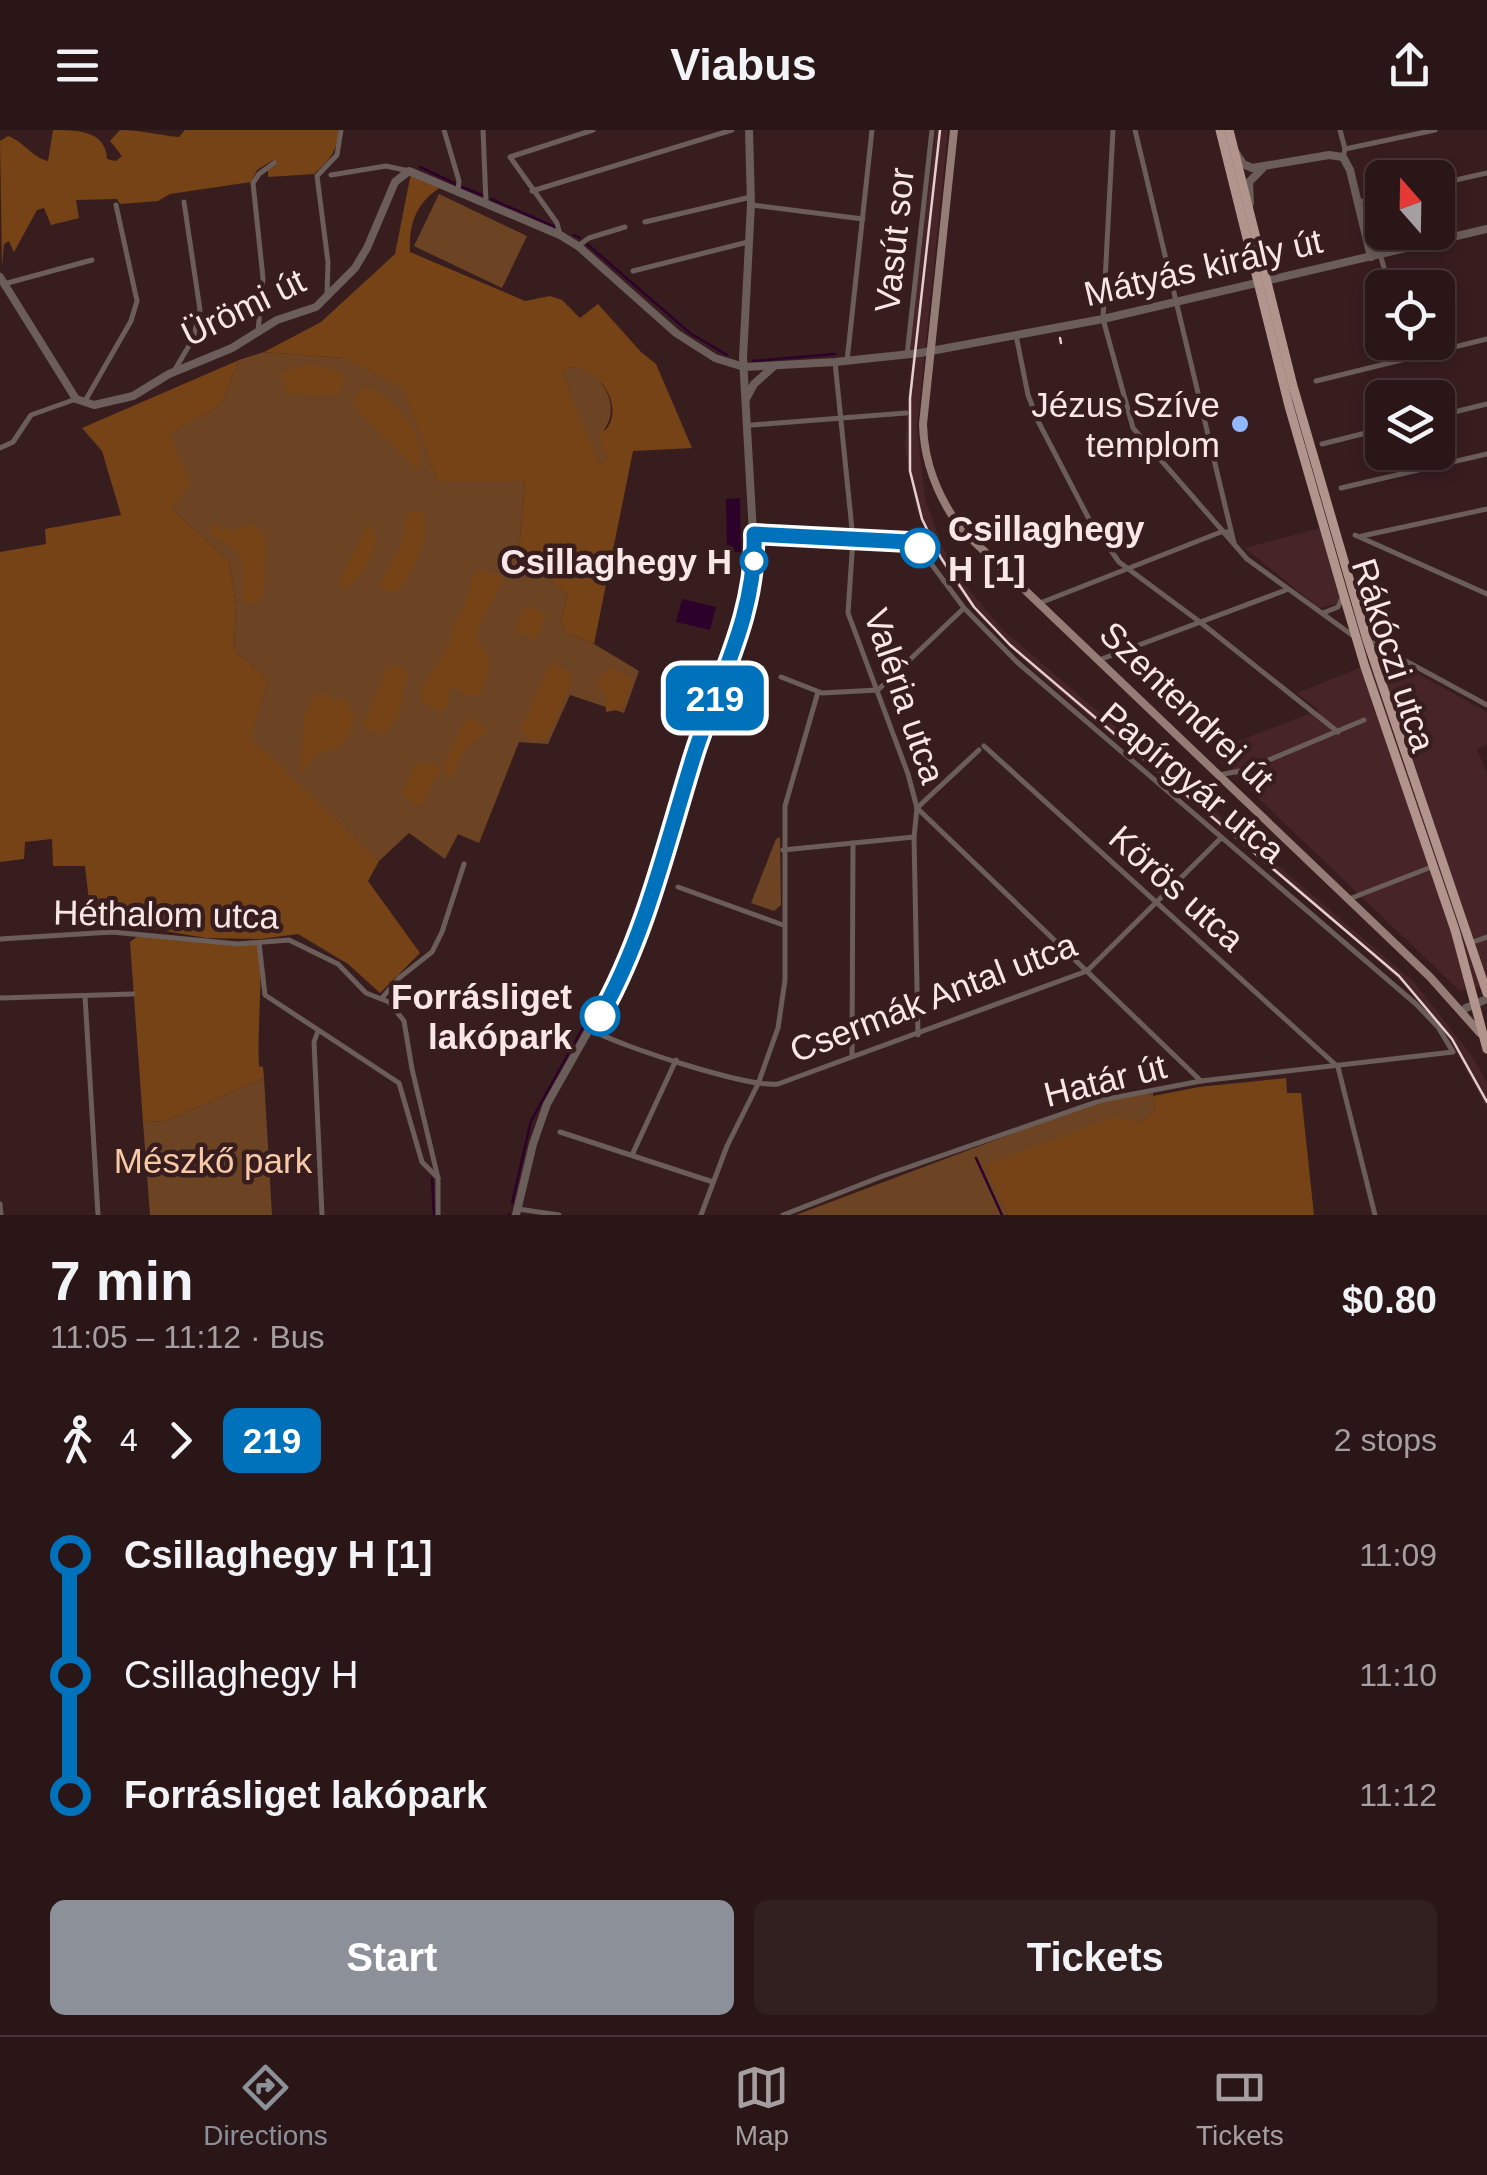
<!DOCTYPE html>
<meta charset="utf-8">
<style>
body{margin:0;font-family:Helvetica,sans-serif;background:#321f20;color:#f1f3f6;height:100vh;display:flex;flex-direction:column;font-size:38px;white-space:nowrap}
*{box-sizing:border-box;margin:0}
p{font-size:32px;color:#a59fa1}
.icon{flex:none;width:55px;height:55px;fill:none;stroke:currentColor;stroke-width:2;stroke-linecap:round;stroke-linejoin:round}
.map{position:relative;height:1085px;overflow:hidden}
.sheet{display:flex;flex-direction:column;background:#2a1617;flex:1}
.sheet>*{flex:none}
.badge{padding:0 20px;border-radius:15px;font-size:35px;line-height:65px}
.needle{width:65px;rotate:340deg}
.controls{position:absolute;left:1365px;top:30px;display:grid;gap:20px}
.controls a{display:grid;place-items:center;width:90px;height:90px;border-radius:15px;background:#2a1617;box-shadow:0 5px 15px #0003,0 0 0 2px #463536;font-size:50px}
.map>.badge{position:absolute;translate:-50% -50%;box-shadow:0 0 0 5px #fff}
.legs{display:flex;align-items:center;gap:15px;height:110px;padding:0 50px;font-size:32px}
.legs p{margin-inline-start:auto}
.head{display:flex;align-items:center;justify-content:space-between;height:170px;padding:0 50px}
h1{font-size:55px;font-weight:700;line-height:75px}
.cta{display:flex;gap:20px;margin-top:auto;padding:20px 50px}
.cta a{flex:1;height:115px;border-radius:15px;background:#8c9099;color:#fff;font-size:40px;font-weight:700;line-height:115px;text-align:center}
.cta a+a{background:#321f20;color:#f1f3f6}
ul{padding:0 50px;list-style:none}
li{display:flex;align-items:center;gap:35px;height:120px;font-size:38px}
li i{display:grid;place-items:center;width:15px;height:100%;margin:0 12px;background:currentColor}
li i::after{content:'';width:25px;height:25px;margin:-12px;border:8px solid;border-radius:50%;background:#2a1617}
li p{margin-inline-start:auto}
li:first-child i{background:linear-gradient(#0000 50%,currentColor 0)}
li:last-child i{background:linear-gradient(currentColor 50%,#0000 0)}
header{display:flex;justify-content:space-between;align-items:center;height:130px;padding:0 50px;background:#2a1617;font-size:45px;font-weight:700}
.dock{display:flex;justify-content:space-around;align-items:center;height:140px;border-top:2px solid #463536;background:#2a1617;font-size:28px;color:#a59fa1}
.dock a{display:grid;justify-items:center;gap:5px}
.dock .selected{color:#8c9099}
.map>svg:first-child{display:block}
.built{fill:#472427}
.green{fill:#6d4423}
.forest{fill:#754316;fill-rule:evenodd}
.water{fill:#2c022b}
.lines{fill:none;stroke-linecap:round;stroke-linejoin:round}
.stream{stroke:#2c022b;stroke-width:2.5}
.minor{stroke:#6b5d59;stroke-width:5}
.tertiary{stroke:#6b5d59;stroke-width:8}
.secondary{stroke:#937d76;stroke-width:8}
.primary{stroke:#b1958c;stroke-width:9}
.tram{stroke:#e3cfd0;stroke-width:2.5}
.line-1-casing{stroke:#fff;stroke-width:22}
.line-1{stroke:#0072bc;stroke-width:15}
.poi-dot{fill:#93b7fd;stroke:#381d1f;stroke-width:4}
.stop-1-dot{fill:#fff;stroke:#0072bc;stroke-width:5}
.labels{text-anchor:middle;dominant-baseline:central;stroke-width:9;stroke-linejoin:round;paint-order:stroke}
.street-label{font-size:35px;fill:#f9e6e7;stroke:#381d1f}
.poi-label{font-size:35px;fill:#f9e6e7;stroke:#381d1f;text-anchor:end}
.stop-label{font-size:35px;font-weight:bold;fill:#f9e6e7;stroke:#381d1f;text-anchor:end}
.park-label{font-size:35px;fill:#f8c9a6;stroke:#381d1f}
</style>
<header><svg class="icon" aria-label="menu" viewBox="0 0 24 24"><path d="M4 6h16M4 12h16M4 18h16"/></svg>Viabus<svg class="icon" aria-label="share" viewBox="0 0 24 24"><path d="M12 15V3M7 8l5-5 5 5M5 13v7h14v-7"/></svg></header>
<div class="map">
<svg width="1487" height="1085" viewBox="0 0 1487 1085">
<rect width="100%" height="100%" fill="#381d1f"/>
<g class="built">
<polygon points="936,0 948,0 917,298 925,369 942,416 969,460 1003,500 1413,851 1472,926 1487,953 1487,978 1449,909 1406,857 1353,808 1035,541 979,486 946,442 916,379 905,316 912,225 910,208"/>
<polygon points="1320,398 1340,469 1336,474 1319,478 1245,418"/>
<polygon points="1387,527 1487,582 1487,614 1477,619 1487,644 1487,855 1460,861 1210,622 1319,580 1297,563"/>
</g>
<g class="green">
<polygon points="439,64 527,106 502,158 414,116"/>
<polygon points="264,222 344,228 404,258 437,351 525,350 519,422 567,465 561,491 565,502 594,514 639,541 624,583 570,565 548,614 519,612 479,713 458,704 445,729 409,703 379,731 250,608 268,548 234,521 236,475 229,431 172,379 169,303 221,275 239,230"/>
<path d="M572 237C602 237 625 281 601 303L608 330 598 333 562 242Z"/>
<polygon points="780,707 781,775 774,781 751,773 776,709"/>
<polygon points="264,948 272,1085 150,1085 143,992 166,991"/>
<polygon points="1153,963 1155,982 1139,992 986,1035 1008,1085 796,1085 1102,970"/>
</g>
<g class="forest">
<path d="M53 0C76 0 106 0 107 29L116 31 122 26 110 11 120 0C140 0 158 5 179 7L185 0H338C338 21 329 31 314 44L268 47V40L276 35 273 30 257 40 251 52 170 64 158 71 120 74 117 69 76 70 79 88 51 95 44 78 37 80 14 122 9 111 4 114 2 136 0 11 8 6C23 11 33 28 48 31Z"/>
<path d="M411 43 441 57C416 73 409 93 410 122L525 171 550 166 562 170 580 188 598 174 641 222 656 234 692 318 633 321 594 514 565 502 561 491 567 465 519 422 525 351H437L403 258 344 228 264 222 321 192 395 124ZM572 237C596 237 622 270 609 295 605 303 602 297 600 307 599 314 605 323 608 329L599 333 562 242Z"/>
<polygon points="239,230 221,275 170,303 190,354 172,379 229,431 236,475 234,521 268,548 251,608 379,731 368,751 420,823 380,863 348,834 298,804 261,809 206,808 142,797 92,796 85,736 53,736 52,709 25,712 24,729 0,732 0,422 46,414 45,399 121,385 102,321 82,298"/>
<polygon points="307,234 338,241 344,250 341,262 330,266 286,263 280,243"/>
<path d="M374 259C405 283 421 296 421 338L415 337 358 282 354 269 361 260Z"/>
<path d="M418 380 423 383C431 411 414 440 397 462L382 460 381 453 404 408V389L408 383Z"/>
<path d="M213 394 234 400 253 394C270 406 267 420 265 437 264 449 265 457 261 469L248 475 242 468C245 431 246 420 210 405Z"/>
<path d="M368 394C388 413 362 448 343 459L340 450Z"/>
<polygon points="480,440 500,445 502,453 477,499 478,511 489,528 488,543 480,564 471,567 450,555 448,577 440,580 422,573 420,562 452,509 451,499 463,480 474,444"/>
<polygon points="526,475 546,484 536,509 518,502 515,497"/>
<polygon points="554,533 572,544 571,551 556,590 544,610 527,608 521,598 550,534"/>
<polygon points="388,535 402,537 409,546 404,555 399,584 383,605 363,597"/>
<polygon points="610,537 633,549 621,579 606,582 606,565 599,558 599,548"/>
<path d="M315 564H326L333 570 345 569 355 587 350 603 340 616C323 623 312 621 305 641H301C298 623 307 606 303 589Z"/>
<path d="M467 587 487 598 486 604C466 613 460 626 452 646H446L443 636Z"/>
<polygon points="416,634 436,634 440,640 423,672 417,675 403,667 403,661"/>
<path d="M142 803 203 811 259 813C263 855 257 894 259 936L263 937 264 948 166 991 143 992 130 812Z"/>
<polygon points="1286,948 1287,963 1301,963 1314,1085 1008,1085 985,1035 1115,987 1139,992 1155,982 1153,966 1199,957"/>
</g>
<g class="water">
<polygon points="740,368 741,422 727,422 726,369"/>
<polygon points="682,469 716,477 710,500 676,492"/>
</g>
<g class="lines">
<g class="stream">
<polyline points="420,37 456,54"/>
<polyline points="462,57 482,65"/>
<polyline points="491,69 555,97"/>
<polyline points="574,105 580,108"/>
<polyline points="587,114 690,203 727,225"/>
<polyline points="753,231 835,224"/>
<polyline points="976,1028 1002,1085"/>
<polyline points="432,1049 434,1085"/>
<polyline points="512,1073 531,991 621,829 671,682"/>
<polyline points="509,1085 509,1084"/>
</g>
<g class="minor">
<polyline points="444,0 459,51 458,61"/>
<polyline points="483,0 486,72"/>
<polyline points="1113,0 1103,189 1133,298 1247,429 1352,505"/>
<polyline points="1135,0 1234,413"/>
<polyline points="1340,0 1345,19"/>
<polyline points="1343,27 1345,19 1435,0"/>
<polyline points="331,45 386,36 409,41"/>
<polyline points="1438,54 1487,43"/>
<polyline points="532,61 732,0"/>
<polyline points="1359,72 1382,67"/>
<polyline points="752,75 863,89"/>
<polyline points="645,92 751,67"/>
<polyline points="560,105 557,93 510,27 593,0"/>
<polyline points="578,116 589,108 625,97"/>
<polyline points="1380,124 1390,158"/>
<polyline points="633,141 748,112"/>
<polyline points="4,154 92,130"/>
<polyline points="327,163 328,132 317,46 337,25 341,0"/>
<polyline points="258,201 263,148 253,53 259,44 274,33"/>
<polyline points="1016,205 1028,265 1039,293 1089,389 1119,432 1200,492 1338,602"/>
<polyline points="1405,212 1409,227"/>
<polyline points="907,225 932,0"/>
<polyline points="847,231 872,0"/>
<polyline points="835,232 853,409 848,483 908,644 917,678 914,707 918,905"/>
<polyline points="174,241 193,209 200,180 184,72"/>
<polyline points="1316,251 1487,209"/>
<polyline points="85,271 131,191 137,171 116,75"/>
<polyline points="1438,286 1487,274"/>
<polyline points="752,295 906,283"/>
<polyline points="1322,314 1382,299"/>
<polyline points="0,318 13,312 31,285 76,269"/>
<polyline points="1341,358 1487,324"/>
<polyline points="754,403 909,411 918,416 964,478 1017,532 1416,874 1438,897 1453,922 1201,951 1102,970 883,1046 783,1085"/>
<polyline points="1355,405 1487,464"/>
<polyline points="1362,406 1487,379"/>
<polyline points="1040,473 1221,402 1230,402"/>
<polyline points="1323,483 1338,477 1343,466"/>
<polyline points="1369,511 1487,575"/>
<polyline points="1099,530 1286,460"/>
<polyline points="1379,540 1395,524"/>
<polyline points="781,547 822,563 878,560"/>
<polyline points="879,559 964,478"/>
<polyline points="984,616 1338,937"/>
<polyline points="1219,645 1245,640 1364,590"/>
<polyline points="917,678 1201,951"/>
<polyline points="917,678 979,620"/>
<polyline points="783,720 914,707"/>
<polyline points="678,757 783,795"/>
<polyline points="1349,769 1434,736"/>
<polyline points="0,809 112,802 238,814 289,810 338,834 366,863 389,872 404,891 412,939 438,1048 438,1085"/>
<polyline points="259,813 265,865 399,953 422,1032 438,1048"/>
<polyline points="1470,813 1487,807"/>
<polyline points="85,866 98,1085"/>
<polyline points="0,868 133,864"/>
<polyline points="382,868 399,848 432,822 442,802 464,734"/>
<path d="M592 900C619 916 749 958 778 954L1087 841 1220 709"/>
<polyline points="318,901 314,912 322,1085"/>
<polyline points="852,925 853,713"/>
<polyline points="1338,937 1375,1085"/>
<polyline points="560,1002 713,1052"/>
<polyline points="632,1025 676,930"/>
<polyline points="0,1074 1,1085"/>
<polyline points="518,1079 559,1085"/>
<polyline points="701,1085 727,1016 758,954 778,898 785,850 785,676 818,562"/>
</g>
<g class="tertiary">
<polyline points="1236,23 1243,34 1252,38 1329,25 1343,27 1350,40 1371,127"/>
<polyline points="1250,73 1249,52 1262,39"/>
<polyline points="0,147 76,269 94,275 133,266 169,244 232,218 277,190 316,177 355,138 367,118 395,52 409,41 560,105 578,116 676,203 715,228 744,237 835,232 920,223 1103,189 1487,99"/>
<polyline points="747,267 754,254 773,237"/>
<polyline points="1466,878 1487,869"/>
<polyline points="516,1085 533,1014 547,974 626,834 696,618 745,486 754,421 743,228 751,74 749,0"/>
</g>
<path class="secondary" d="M954 0 923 294C924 334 938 367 961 399L1430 847 1480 903"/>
<g class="primary">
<polyline points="1220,0 1289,276 1343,463 1365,537 1455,800 1487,919"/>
<polyline points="1229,0 1293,256 1367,510 1487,863"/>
</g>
<g class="tram">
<polyline points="940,0 910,268 910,341 922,389 941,428 974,477 1010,515 1399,846 1452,909 1487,972"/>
<polyline points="1060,208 1061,213"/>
</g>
</g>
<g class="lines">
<g class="line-1-casing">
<path id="line-1" d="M600 886C646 805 667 711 695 622 719 549 757 483 754 404L909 412 920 418"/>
</g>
<use href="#line-1" class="line-1"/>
</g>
<circle class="poi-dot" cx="1240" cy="294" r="10"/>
<g class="stop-1-dot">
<circle cx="920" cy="418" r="18"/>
<circle cx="754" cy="431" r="12"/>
<circle cx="600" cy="886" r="18"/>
</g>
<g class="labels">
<g class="street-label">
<text transform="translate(894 110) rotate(-84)">Vasút sor</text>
<text transform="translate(1203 137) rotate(-13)">Mátyás király út</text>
<text transform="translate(243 177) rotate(-26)">Ürömi út</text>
<text transform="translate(1394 525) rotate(72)">Rákóczi utca</text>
<text transform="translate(905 566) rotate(71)">Valéria utca</text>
<text transform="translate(1187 576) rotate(44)">Szentendrei út</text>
<text transform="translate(1193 652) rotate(40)">Papírgyár utca</text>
<text transform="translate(1177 758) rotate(42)">Körös utca</text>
<text transform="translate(166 784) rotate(1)">Héthalom utca</text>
<text transform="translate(933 867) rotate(-21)">Csermák Antal utca</text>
<text transform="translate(1105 950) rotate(-14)">Határ út</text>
</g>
<g class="poi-label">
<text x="1220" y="274">Jézus Szíve<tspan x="1220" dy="40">templom</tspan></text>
</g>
<g class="stop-label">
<text x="948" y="398" text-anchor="start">Csillaghegy<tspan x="948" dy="40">H [1]</tspan></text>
<text x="732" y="431">Csillaghegy H</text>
<text x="572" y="866">Forrásliget<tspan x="572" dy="40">lakópark</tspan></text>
</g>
<g class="park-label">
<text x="213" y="1030">Mészkő park</text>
</g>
</g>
</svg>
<div class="controls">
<a><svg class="needle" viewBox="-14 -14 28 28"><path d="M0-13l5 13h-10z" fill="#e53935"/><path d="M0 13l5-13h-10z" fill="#a59fa1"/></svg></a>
<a><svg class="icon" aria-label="locate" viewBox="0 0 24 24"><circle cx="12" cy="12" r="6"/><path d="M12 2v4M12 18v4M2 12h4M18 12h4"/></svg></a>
<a><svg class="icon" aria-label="layers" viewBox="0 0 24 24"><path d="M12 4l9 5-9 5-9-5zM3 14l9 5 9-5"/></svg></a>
</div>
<b class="badge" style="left:715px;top:568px;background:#0072bc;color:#fff">219</b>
</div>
<section class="sheet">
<div class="head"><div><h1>7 min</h1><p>11:05 – 11:12 · Bus</p></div><b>$0.80</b></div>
<div class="legs"><svg class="icon" aria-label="walk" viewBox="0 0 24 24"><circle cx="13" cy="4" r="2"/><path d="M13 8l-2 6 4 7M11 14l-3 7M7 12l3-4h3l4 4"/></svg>4<svg class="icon" aria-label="forward" viewBox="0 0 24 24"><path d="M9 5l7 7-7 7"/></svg><b class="badge" style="background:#0072bc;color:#fff">219</b><p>2 stops</p></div>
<ul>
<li><i style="color:#0072bc"></i><b>Csillaghegy H [1]</b><p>11:09</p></li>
<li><i style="color:#0072bc"></i><span>Csillaghegy H</span><p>11:10</p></li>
<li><i style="color:#0072bc"></i><b>Forrásliget lakópark</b><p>11:12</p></li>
</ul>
<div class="cta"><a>Start</a><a>Tickets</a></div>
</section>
<nav class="dock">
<a class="selected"><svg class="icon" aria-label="directions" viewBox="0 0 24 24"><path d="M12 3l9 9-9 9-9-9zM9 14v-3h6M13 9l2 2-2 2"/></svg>Directions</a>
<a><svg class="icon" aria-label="map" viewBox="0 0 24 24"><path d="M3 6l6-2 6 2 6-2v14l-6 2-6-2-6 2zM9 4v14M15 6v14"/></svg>Map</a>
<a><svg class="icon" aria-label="tickets" viewBox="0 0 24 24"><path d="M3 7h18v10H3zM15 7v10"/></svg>Tickets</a>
</nav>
